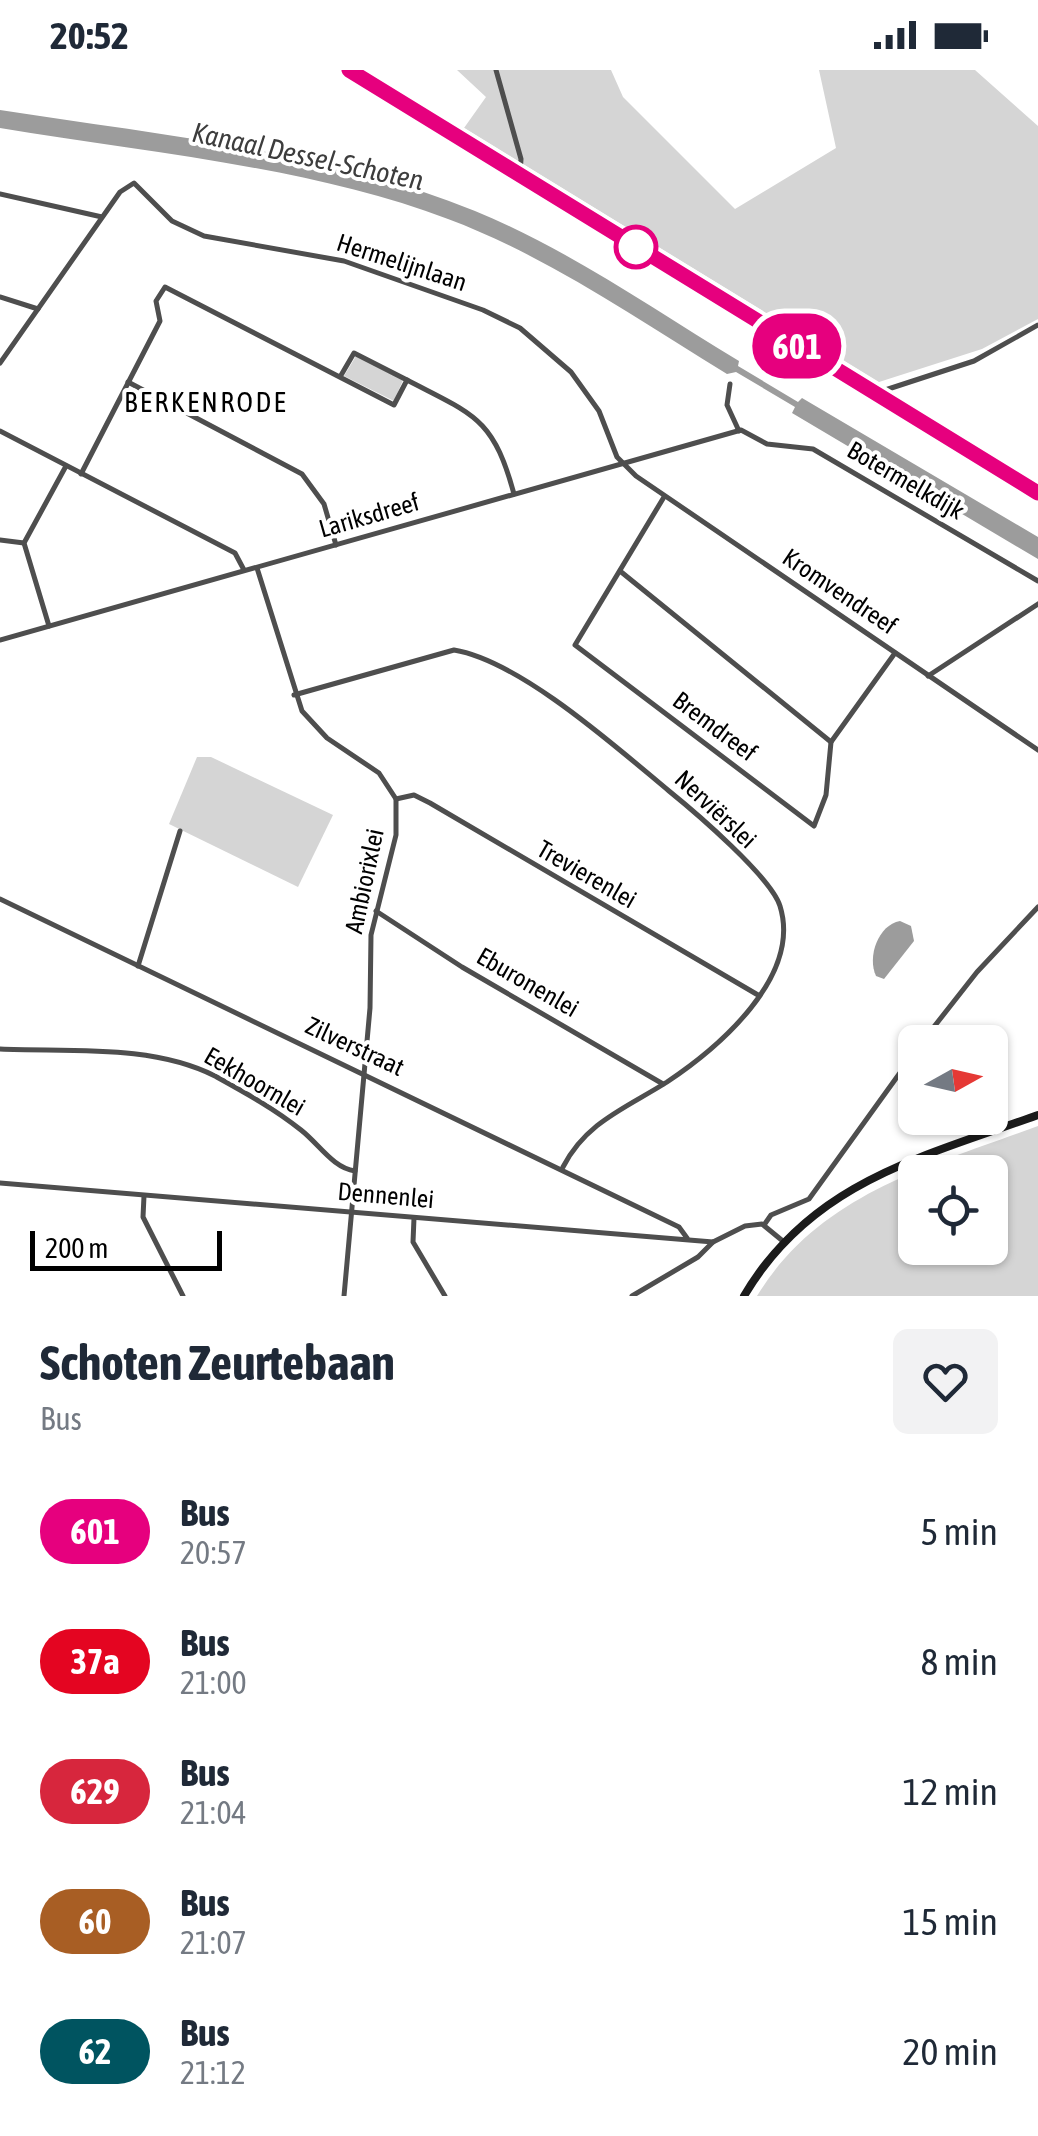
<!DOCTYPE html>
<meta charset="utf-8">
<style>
body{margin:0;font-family:"Asap Condensed",sans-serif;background:#f2f2f3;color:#1f2937;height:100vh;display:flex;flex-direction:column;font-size:38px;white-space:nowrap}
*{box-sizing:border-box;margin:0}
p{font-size:32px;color:#747a83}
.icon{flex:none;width:55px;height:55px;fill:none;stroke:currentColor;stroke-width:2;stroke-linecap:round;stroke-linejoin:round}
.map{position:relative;height:1226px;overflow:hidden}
.side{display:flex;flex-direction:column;background:#fff;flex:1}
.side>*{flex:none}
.badge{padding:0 20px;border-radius:32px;font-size:35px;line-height:65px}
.needle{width:65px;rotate:82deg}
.fabs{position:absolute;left:898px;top:955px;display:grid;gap:20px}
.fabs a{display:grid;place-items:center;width:110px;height:110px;border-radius:15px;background:#fff;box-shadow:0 2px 8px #0004;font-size:50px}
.scale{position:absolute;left:30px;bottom:25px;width:192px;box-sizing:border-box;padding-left:10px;border:5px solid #000;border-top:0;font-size:28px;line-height:35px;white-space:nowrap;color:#000;-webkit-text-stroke:8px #fff;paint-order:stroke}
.map>.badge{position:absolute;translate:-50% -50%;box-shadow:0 0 0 5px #fff}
.round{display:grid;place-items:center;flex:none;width:105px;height:105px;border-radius:15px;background:#f2f2f3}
.headline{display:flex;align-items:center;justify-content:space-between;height:170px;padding:0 40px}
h1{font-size:48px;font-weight:700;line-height:75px}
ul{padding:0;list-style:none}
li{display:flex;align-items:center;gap:30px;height:130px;padding:0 40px}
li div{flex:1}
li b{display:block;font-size:38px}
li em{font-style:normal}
li .badge{min-width:110px;font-weight:700;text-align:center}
.status{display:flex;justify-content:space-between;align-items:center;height:70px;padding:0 50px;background:#fff;direction:ltr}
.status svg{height:28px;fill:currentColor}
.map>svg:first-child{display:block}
.green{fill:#d5d5d5;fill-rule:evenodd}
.water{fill:#9c9c9c}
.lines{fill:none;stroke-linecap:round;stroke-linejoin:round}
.street{stroke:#4e4e4e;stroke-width:5}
.secondary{stroke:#1b1b1b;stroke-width:8}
.line-casing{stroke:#fff;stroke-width:22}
.line{stroke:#e6007e;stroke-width:15}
.stop-dot{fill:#fff;stroke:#e6007e;stroke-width:5}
.labels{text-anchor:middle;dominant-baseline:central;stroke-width:8;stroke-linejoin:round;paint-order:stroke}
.street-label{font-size:25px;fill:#000;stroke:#fff}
.water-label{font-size:28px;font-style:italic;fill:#3d3d3d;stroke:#fff}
.neighbourhood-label{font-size:28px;letter-spacing:2.5px;fill:#000;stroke:#fff}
</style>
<div class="status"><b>20:52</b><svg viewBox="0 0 49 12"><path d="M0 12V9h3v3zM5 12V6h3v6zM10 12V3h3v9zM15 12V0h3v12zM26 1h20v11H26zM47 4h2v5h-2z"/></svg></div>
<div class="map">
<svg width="1038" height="1226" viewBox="0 0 1038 1226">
<rect width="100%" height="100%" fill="#fff"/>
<g class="green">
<polygon points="457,0 611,0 623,27 735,139 836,78 819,0 975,0 1038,56 1038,249 982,279 879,312 464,58 486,27"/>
<polygon points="356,286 403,310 394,331 344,306"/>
<polygon points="197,687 211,687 333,745 298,817 169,754"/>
<path d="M1038 1056V1226H757C820 1123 931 1096 1038 1056ZM915 1102H990V1178H915Z"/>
</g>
<g class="water">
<path d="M0 40C158 65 326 80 475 141 568 179 653 239 739 291L738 296 798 332 802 328 1038 467V489L792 343 795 337 736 302 727 304C637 249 547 186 448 149 312 97 144 82 0 58Z"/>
<path d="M900 851 911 856 914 871 884 909 876 906C867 887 878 855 900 851Z"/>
</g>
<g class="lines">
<g class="street">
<polyline points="496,0 521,89 520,104"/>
<polyline points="0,124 102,147"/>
<polyline points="0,227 38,239"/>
<polyline points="0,293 120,122 134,113 172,151 204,166 344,191 483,240 520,258 571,302 599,341 617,387 636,406 1038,680"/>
<path d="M407 310C474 345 493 347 514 424"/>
<polyline points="128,312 302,404 324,434 336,475"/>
<polyline points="730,314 727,335 739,361"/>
<polyline points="876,323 974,291 1038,255"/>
<polyline points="0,361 235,483 244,500"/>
<polyline points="81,404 160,251 156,231 165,217 394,335 407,310 354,283 340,307"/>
<polyline points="664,427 575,575 814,756 826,725 831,672 895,583"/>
<polyline points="0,470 24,473"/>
<polyline points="257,498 302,641 327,668 379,703 396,729 396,765 371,865 370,938 344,1226"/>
<polyline points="620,501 831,672"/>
<polyline points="49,556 24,473 66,396"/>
<polyline points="0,570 741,360 767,374 813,379 1038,511"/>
<polyline points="928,606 1038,534"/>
<path d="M294 625 454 580C520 591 616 677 669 721 695 742 771 807 780 836 802 907 718 978 667 1012 626 1038 586 1052 563 1097"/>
<polyline points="396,729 414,725 430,733 758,925"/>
<polyline points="0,829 679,1157 687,1168"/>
<polyline points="376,841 462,897 663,1014"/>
<polyline points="138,896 180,761"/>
<polyline points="922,972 977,902 1038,837"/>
<path d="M0 979C69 982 152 974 215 1006 244 1022 275 1039 301 1060 319 1074 333 1098 355 1101"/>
<polyline points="0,1113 713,1172 745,1156 762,1154 784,1172"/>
<polyline points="144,1126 143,1147 183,1226"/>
<polyline points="414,1148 413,1172 445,1226"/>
<polyline points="764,1155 771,1145 809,1129 915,982"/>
<polyline points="632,1226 698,1187 713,1172"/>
</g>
<g class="secondary">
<polyline points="349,0 1038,423"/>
<path d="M744 1226C811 1112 922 1087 1038 1045"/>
</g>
</g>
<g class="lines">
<g class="line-casing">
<polyline id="line" points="349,0 1038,423"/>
</g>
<use href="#line" class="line"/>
</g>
<circle class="stop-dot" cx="636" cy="177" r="20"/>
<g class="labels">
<g class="street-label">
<text transform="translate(402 192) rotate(18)">Hermelijnlaan</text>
<text transform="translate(906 410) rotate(30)">Botermelkdijk</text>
<text transform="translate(369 445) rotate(-16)">Lariksdreef</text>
<text transform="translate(840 521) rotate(34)">Kromvendreef</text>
<text transform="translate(715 656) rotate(37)">Bremdreef</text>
<text transform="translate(716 739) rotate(43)">Nerviërslei</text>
<text transform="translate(587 804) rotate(30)">Trevierenlei</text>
<text transform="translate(364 811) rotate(-78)">Ambiorixlei</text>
<text transform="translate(528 912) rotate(30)">Eburonenlei</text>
<text transform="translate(355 976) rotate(25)">Zilverstraat</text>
<text transform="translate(255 1011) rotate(30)">Eekhoornlei</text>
<text transform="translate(386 1125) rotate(5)">Dennenlei</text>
</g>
<g class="water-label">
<text transform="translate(308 86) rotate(12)">Kanaal Dessel-Schoten</text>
</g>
<g class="neighbourhood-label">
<text x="206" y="332">BERKENRODE</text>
</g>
</g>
</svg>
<div class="fabs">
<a><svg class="needle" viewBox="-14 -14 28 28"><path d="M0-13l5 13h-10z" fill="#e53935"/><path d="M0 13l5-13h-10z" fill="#747a83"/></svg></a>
<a><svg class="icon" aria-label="locate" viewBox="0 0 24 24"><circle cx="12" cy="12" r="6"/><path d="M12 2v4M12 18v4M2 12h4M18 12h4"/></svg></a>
</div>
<div class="scale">200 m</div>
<b class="badge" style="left:797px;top:276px;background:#e6007e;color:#fff">601</b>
</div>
<section class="side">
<div class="headline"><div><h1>Schoten Zeurtebaan</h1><p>Bus</p></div><a class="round"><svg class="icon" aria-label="heart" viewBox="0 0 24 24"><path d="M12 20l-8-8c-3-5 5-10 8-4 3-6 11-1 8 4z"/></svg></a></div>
<ul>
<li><span class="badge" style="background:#e6007e;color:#fff">601</span><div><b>Bus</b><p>20:57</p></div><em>5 min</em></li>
<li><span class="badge" style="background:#e40521;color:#fff">37a</span><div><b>Bus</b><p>21:00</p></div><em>8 min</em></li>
<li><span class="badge" style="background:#d7263d;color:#fff">629</span><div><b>Bus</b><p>21:04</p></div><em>12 min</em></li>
<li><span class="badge" style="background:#a85e24;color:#fff">60</span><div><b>Bus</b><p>21:07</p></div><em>15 min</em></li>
<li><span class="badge" style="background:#005460;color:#fff">62</span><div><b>Bus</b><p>21:12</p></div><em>20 min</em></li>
</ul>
</section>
